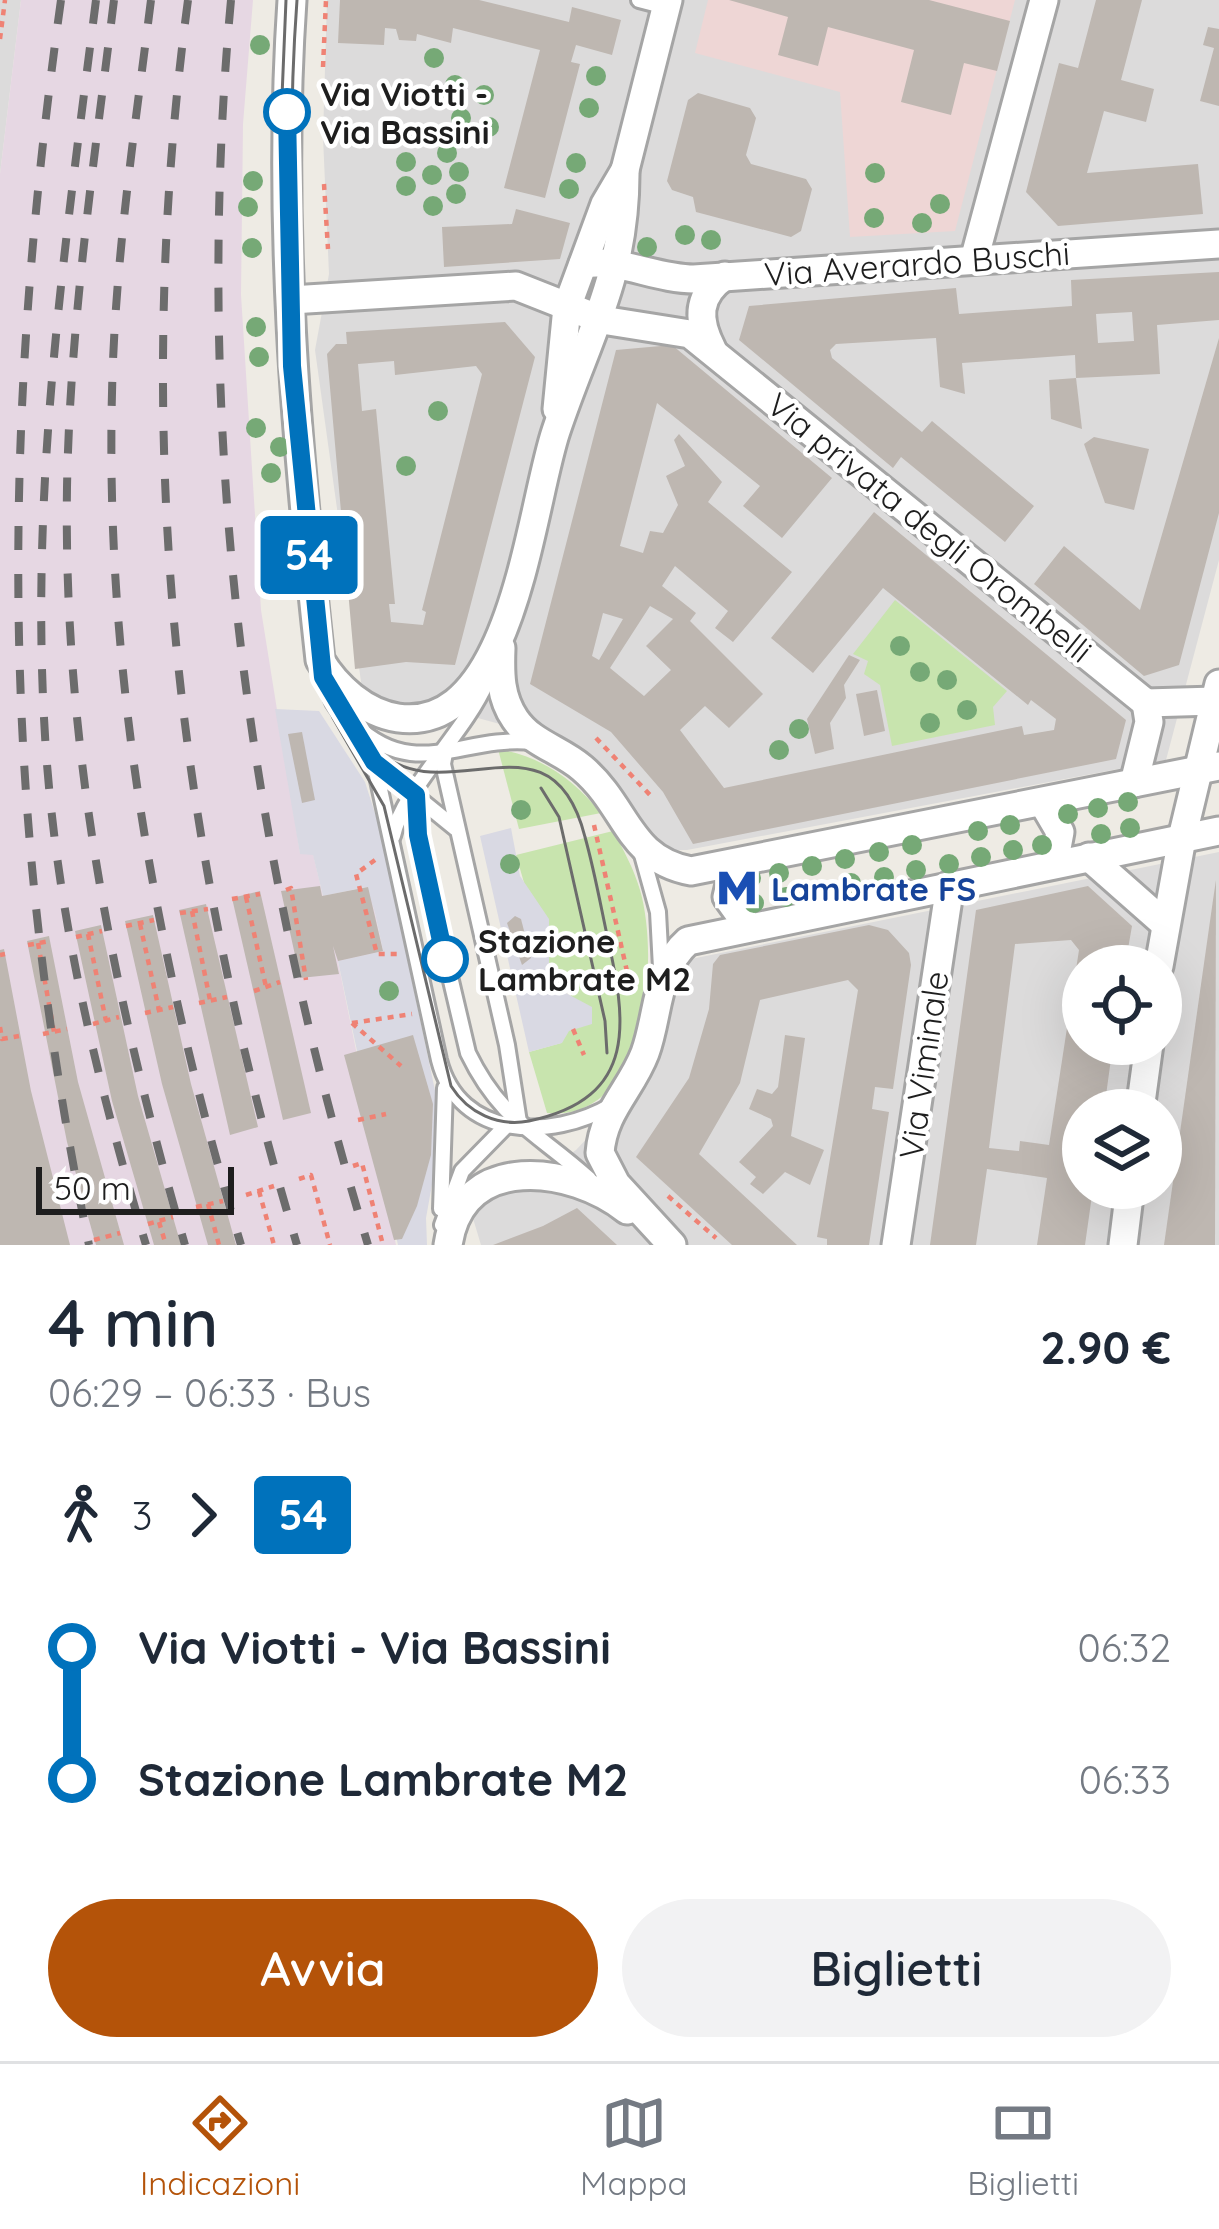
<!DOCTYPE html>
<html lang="it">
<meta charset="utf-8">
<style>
body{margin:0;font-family:Quicksand,sans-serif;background:#f2f2f3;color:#1f2937;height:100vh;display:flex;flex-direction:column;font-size:45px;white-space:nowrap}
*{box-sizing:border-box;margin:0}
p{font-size:39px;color:#747a83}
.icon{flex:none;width:66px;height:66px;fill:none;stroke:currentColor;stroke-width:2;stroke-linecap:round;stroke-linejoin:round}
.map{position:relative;height:1245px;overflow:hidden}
.drawer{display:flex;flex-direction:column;background:#fff;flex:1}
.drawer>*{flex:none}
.badge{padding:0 24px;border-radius:9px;font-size:42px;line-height:78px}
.controls{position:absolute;left:1062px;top:945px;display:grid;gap:24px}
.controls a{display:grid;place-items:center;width:120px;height:120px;border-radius:50%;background:#fff;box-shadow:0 12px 48px #0002;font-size:60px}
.scale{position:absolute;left:36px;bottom:30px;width:198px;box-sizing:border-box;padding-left:12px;border:6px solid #1e1e1e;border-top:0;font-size:33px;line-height:42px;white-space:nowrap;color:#1e1e1e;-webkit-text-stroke:9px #fff;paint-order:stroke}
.map>.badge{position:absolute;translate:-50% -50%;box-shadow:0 0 0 6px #fff}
.legs{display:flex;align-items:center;gap:18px;height:132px;padding:0 48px;font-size:39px}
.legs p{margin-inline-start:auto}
.overview{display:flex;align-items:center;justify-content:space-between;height:204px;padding:0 48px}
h1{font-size:66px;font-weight:600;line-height:90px}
.button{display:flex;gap:24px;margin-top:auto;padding:24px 48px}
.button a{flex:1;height:138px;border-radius:72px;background:#b45309;color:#fff;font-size:48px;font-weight:600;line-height:138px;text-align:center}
.button a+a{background:#f2f2f3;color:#1f2937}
ul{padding:0 48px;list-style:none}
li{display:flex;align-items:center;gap:42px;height:132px;font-size:45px}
li i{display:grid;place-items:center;width:18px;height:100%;margin:0 15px;background:currentColor}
li i::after{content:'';width:30px;height:30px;margin:-15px;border:9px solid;border-radius:50%;background:#fff}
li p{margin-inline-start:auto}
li:first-child i{background:linear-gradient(#0000 50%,currentColor 0)}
li:last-child i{background:linear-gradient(currentColor 50%,#0000 0)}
.tab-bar{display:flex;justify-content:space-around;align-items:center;height:168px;border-top:3px solid #e0e1e3;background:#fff;font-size:33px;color:#747a83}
.tab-bar a{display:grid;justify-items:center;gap:6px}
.tab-bar .current{color:#b45309}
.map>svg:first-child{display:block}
.residential{fill:#dcdbdb;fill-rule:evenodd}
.commercial{fill:#eed6d5}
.industrial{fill:#e6d7e3}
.grass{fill:#c8e4ae}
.plaza{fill:#d9d9e3}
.building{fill:#beb7b1;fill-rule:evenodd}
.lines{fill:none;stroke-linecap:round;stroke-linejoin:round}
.lane-casing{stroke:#a5a5a5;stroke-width:20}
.street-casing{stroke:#a5a5a5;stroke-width:33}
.path{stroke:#ef8274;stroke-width:4.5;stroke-dasharray:6 6;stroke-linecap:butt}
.lane{stroke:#fff;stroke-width:14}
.street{stroke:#fff;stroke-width:27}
.tram{stroke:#6c6c6c;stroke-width:3}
.rail{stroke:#6c6c6c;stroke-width:8;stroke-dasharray:24 24;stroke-linecap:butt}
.tree{fill:#76a976}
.line-1-casing{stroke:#fff;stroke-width:27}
.line-1{stroke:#0072bc;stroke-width:18}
.stop-1-dot{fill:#fff;stroke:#0072bc;stroke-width:6}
.labels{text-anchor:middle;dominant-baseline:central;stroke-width:9;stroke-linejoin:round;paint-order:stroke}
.stop-label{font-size:33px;font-weight:bold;fill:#1e1e1e;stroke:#fff;text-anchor:start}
.street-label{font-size:33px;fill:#1e1e1e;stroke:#fff}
.transit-label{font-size:33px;font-weight:bold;fill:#164399;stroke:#fff;text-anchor:start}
</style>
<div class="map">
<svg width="1219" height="1245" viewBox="0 0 1219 1245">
<rect width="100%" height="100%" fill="#eeebe4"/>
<g class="residential">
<polygon points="0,0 21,0 0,174"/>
<polygon points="327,0 1219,0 1219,560 1166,760 687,850 645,850 628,815 511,727 463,714 402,711 363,696 315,350 329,274 323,137"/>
<path d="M1219 852V1245H481L472 1215 479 1204 533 1180 576 1150 616 1108 665 990 686 960ZM1083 966H1161V1044H1083ZM1083 1110H1161V1188H1083Z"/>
</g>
<polygon class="commercial" points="708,0 1015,0 955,231 850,237 840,92 695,53"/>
<polygon class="industrial" points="21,0 253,0 243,124 241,295 261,610 300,853 313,854 323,896 368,887 375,913 383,951 338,962 396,1245 0,1245 0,174"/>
<g class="grass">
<polygon points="895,600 1007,691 993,707 995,725 892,746 880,685 864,674 868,661 853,654"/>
<path d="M498 749C542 757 572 778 601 813L519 829Z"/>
<path d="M613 831C623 849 634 869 640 890 660 958 648 1123 547 1113L529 1052 561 1043 577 1003 549 969 516 855Z"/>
</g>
<g class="plaza">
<polygon points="275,709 319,711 365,782 380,829 437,1100 440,1140 426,1218 427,1245 398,1245 338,961 383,951 375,913 367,887 323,896 313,855 300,854"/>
<polygon points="511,828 520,876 549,919 549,969 562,991 592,1007 592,1024 569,1031 562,1043 529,1052 480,836"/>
</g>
<g class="building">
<polygon points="340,0 479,0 569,22 572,7 621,20 612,55 576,45 571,62 580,64 545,198 504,188 540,50 453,28 451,43 417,34 416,41 399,40 396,29 385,28 384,45 338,43"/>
<polygon points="729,0 929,0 1010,21 997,71 964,63 951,115 901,102 914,50 828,27 818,66 778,55 788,17"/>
<polygon points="1096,0 1142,0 1121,80 1154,89 1146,122 1104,111 1087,173 1198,164 1203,214 1058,226 1026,192 1059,63 1078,68"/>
<polygon points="1208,27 1219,29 1219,106 1200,101 1214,48 1203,45"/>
<polygon points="698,93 750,108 756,118 746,155 751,164 806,179 812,189 801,231 791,237 696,212 693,197 672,190 667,181 688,100"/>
<polygon points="516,209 570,223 560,259 444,267 442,227 512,224"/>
<path d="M1219 272V320L1157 325 1160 374 1076 378 1075 355 962 363 965 394 940 387 936 338 836 344 830 350 832 358 922 432 932 421 1034 506 1005 542 901 457 893 468 739 340 749 306 956 288 959 314 1072 306 1071 280ZM1132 312 1134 341 1098 343 1096 314Z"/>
<path d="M505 322 535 357 455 665 406 662 355 669 327 354 336 344H347L346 332ZM394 361 395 375 476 366 482 374 422 610 426 612 423 625 391 622 389 604H395L376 409 362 411 358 364Z"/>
<polygon points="1219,338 1219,513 1179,665 1144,676 1034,584 1064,546 1140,610"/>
<path d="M672 345 832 478 782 538 743 506 760 486 657 403 620 546 643 553 650 531 663 533 678 505 666 476 685 466 674 440 679 434 722 482 708 502 792 572 733 642 715 628 728 611 675 566 662 586 696 613 690 621 763 694 729 728 705 706 680 730 724 788 1022 726 1024 735 1054 730 1056 719 1031 700 1028 705 883 588 813 673 771 638 874 512 1126 720 1116 759 693 844 663 792 611 732 530 684 616 350ZM650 606 673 619 646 646 671 670 644 696 610 668ZM603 613 623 619 599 660 592 656Z"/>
<polygon points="1076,378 1082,429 1051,419 1049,380"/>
<polygon points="1094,437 1149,449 1134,510 1105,503 1084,444"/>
<polygon points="849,655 860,660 844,685 846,698 830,723 834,749 815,754 807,719"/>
<polygon points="877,690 885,731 864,736 856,694"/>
<polygon points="302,732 315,800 302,803 288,734"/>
<polygon points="1216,880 1215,1245 1164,1245 1213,900"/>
<polygon points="320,886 322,896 368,887 383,951 338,961 333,946 339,974 300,978 281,891"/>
<path d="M1088 886 1132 926 1125 966H1083V1044H1113L1104 1110H1083V1188H1093L1085 1245H1037L1047 1178 987 1169 976 1245H930L976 910ZM1071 940 1079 950 1049 1145 1020 1141 1019 1151 989 1148 1015 944Z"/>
<polygon points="260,891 311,1113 283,1120 232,898"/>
<polygon points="206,904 258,1127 230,1135 179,910"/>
<polygon points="153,915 191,1084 236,1245 208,1245 162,1084 125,921"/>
<polygon points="515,916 521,919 531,958 522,965 507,923"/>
<polygon points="101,925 138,1096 181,1245 154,1245 112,1101 75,931"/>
<polygon points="869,925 888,930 909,953 911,965 893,1089 875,1087 872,1109 889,1112 869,1245 827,1245 827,1239 817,1237 858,990 848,980 760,1000 740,1083 699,1154 797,1245 732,1245 636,1157 689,1078 709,1009 713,964 720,955"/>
<polygon points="49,936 78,1082 124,1245 96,1245 67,1142 27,941"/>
<polygon points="4,949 31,1091 70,1245 0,1245 0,950"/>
<polygon points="413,1035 433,1104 431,1155 417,1206 402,1239 394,1240 344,1055"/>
<polygon points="785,1035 805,1038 791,1136 824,1150 810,1185 785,1172 763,1194 750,1184 756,1177 739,1162 773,1126 771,1119 749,1109 757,1089 772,1094 778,1087"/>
<polygon points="577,1208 617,1245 493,1245 543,1226"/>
</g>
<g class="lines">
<g class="lane-casing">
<g id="lane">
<polyline points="639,0 666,7"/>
<polyline points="323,676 333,702 374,762 455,828"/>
<path d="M355 725C416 782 462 735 532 742"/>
<polyline points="445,753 443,764 507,1045 519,1122"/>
<path d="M374 762 439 1060C459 1139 551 1141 612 1105"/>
<path d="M416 795 420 849 468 1053C501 1121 537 1132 589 1179"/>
<path d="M393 836C402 791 465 732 486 683"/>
<polyline points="641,851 658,912 661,968"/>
<polyline points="441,1209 445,1088"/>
<polyline points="442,1225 462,1171 507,1125"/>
</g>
</g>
<g class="street-casing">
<g id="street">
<path d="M292 0C277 220 296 441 320 660 336 687 365 713 398 718 513 734 530 508 556 431 588 335 626 277 625 170"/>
<polyline points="974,260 1044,0"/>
<path d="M583 264C619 258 656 279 694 279L1219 244"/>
<polyline points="291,300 516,286 602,320 690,334 1146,703"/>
<path d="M712 349C697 320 696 296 725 276"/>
<polyline points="557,409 567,307 605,204 625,170 668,0"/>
<path d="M501 648C500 674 500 697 515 719 532 744 560 749 582 768 628 807 627 859 691 871L1219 766"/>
<polyline points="1146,703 1215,701"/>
<polyline points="1134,783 1149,722 1146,703"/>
<polyline points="1043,803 1060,832 1054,864"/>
<polyline points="1089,857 1165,924"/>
<polyline points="735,863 727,897 747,925"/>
<polyline points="1159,966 1182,838 1219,684"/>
<polyline points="1140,1110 1149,1044"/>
<path d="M448 1245C462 1151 572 1166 627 1210"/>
<path d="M672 1245 616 1184 600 1153C603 1111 631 1090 645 1053 659 1015 655 970 688 941L1219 831"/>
<polyline points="896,1245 950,885"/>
<polyline points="1123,1245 1130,1188"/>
</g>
</g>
<g class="path">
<polyline points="0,39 5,0"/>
<polyline points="323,67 326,0"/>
<polyline points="324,184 328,249"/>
<polyline points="596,738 651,796"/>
<polyline points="594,825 631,989"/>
<polyline points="375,860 356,874 377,954 398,954"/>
<polyline points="286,890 291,888 306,980"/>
<polyline points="246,897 266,987"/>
<polyline points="232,899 260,894"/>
<polyline points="192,911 210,1000"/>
<polyline points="180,913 208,909"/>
<polyline points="140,924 159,1010"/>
<polyline points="126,926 154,920"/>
<polyline points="88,934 106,1021"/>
<polyline points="76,937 102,931"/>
<polyline points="38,943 54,1032"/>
<polyline points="28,945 50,941"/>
<polyline points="0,955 5,954"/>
<polyline points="254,991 280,982"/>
<polyline points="199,1003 227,997"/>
<polyline points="145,1013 173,1007"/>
<polyline points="352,1023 401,1066"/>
<polyline points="352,1023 412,1014"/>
<polyline points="93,1024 119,1017"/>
<polyline points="0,1027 2,1039 19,1036"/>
<polyline points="573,1029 584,1055"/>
<polyline points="43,1034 67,1029"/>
<polyline points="358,1120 386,1114"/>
<polyline points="353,1166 362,1163 383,1245"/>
<polyline points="299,1179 311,1175 330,1245"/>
<polyline points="259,1191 274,1245"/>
<polyline points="246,1195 274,1186"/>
<polyline points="668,1196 716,1238"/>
<polyline points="208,1204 219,1245"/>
<polyline points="196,1207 223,1201"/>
<polyline points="159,1222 166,1245"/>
<polyline points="148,1224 173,1217"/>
<polyline points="94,1240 120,1233"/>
</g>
<use href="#lane" class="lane"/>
<use href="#street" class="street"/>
<g class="tram">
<path d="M286 0 281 121 288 405 316 672 333 718 384 806 451 1086C468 1113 498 1127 529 1121 640 1098 626 1020 607 935 600 902 594 869 585 837 551 703 445 816 376 749 357 731 341 706 332 681 316 638 319 582 314 536 296 359 284 178 297 0"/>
<polyline points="541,788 559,817 605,1021 607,1053"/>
</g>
<g class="rail">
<path d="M61 0C0 437 0 814 89 1245"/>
<path d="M96 0C66 238 31 477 44 718 53 899 94 1072 146 1245"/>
<path d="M114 0C94 162 70 324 67 487 63 747 113 997 185 1245"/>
<path d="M151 0C136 120 118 240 113 361 101 660 155 958 241 1245"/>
<path d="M188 0C131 427 173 834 297 1245"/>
<path d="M231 0C192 421 245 841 368 1245"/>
</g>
</g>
<g class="tree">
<circle cx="260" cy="45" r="10"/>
<circle cx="434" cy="58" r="10"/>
<circle cx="596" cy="76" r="10"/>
<circle cx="455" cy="85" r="10"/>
<circle cx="484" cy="95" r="10"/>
<circle cx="589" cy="108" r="10"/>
<circle cx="461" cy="118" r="10"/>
<circle cx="489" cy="127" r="10"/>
<circle cx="447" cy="153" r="10"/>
<circle cx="406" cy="162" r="10"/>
<circle cx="576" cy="163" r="10"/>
<circle cx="459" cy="172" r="10"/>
<circle cx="875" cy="173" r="10"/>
<circle cx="432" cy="175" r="10"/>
<circle cx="253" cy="181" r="10"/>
<circle cx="406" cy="186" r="10"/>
<circle cx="569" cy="189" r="10"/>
<circle cx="456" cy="194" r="10"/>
<circle cx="940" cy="204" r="10"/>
<circle cx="433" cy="206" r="10"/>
<circle cx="248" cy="207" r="10"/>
<circle cx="874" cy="218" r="10"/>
<circle cx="922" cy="223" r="10"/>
<circle cx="685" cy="235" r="10"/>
<circle cx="711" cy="240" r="10"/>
<circle cx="647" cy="247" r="10"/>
<circle cx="252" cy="248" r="10"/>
<circle cx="256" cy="327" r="10"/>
<circle cx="259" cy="357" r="10"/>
<circle cx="438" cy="411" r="10"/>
<circle cx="256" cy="428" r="10"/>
<circle cx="280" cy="447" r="10"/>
<circle cx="406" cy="466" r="10"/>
<circle cx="271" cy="473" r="10"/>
<circle cx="900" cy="646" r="10"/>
<circle cx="920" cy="672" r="10"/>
<circle cx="947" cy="680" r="10"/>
<circle cx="967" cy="710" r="10"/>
<circle cx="930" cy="723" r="10"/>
<circle cx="799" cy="729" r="10"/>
<circle cx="779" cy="750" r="10"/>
<circle cx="1128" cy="802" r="10"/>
<circle cx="1098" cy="808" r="10"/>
<circle cx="521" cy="810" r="10"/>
<circle cx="1068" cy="814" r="10"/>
<circle cx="1010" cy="825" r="10"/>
<circle cx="1130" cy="828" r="10"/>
<circle cx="978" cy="831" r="10"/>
<circle cx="1101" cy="834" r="10"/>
<circle cx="912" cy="845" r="10"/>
<circle cx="1042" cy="845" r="10"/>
<circle cx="1013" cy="850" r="10"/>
<circle cx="879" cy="852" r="10"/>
<circle cx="981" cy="857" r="10"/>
<circle cx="845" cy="859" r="10"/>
<circle cx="510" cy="864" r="10"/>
<circle cx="949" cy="864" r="10"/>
<circle cx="812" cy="866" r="10"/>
<circle cx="916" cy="870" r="10"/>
<circle cx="779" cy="873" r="10"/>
<circle cx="884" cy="877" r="10"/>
<circle cx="751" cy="878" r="10"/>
<circle cx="851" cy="883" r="10"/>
<circle cx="819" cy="890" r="10"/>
<circle cx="786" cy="897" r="10"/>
<circle cx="754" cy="903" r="10"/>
<circle cx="389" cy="991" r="10"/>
</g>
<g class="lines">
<g class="line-1-casing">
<polyline id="line-1" points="287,112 292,366 323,677 374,762 416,795 418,835 445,959"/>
</g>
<use href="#line-1" class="line-1"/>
</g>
<defs>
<g id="metro-bare" transform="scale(3.24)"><path d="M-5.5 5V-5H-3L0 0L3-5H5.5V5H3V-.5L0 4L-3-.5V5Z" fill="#1a4fb4" stroke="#fff" stroke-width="2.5" paint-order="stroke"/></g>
</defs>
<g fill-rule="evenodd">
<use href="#metro-bare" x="737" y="888"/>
</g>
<g class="stop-1-dot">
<circle cx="287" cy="112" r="21"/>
<circle cx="445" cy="959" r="21"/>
</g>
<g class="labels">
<g class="stop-label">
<text x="320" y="93">Via Viotti -<tspan x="320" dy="38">Via Bassini</tspan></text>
<text x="478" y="940">Stazione<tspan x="478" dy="38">Lambrate M2</tspan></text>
</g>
<g class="street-label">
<text transform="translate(917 263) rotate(-4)">Via Averardo Buschi</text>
<text transform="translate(930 527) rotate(39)">Via privata degli Orombelli</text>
<text transform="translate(923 1065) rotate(-82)">Via Viminale</text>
</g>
<g class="transit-label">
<text x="771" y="888">Lambrate FS</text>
</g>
</g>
</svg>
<div class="controls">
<a><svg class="icon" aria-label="locate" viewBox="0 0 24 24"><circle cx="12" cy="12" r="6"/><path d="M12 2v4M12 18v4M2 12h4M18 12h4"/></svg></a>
<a><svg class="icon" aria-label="layers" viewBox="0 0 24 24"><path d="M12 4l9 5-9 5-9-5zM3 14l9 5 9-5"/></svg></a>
</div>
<div class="scale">50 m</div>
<b class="badge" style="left:309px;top:555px;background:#0072bc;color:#fff">54</b>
</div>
<section class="drawer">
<div class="overview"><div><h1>4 min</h1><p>06:29 – 06:33 · Bus</p></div><b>2.90 €</b></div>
<div class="legs"><svg class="icon" aria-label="walk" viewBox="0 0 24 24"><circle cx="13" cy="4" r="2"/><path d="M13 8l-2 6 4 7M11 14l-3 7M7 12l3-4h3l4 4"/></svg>3<svg class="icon" aria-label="forward" viewBox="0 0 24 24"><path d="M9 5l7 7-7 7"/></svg><b class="badge" style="background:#0072bc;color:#fff">54</b></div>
<ul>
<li><i style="color:#0072bc"></i><b>Via Viotti - Via Bassini</b><p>06:32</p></li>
<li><i style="color:#0072bc"></i><b>Stazione Lambrate M2</b><p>06:33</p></li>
</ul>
<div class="button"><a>Avvia</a><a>Biglietti</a></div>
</section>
<nav class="tab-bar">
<a class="current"><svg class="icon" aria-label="directions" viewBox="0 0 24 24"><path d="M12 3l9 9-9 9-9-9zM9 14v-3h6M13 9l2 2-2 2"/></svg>Indicazioni</a>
<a><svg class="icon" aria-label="map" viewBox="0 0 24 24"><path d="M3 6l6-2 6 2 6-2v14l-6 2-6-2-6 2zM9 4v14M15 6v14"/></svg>Mappa</a>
<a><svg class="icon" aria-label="tickets" viewBox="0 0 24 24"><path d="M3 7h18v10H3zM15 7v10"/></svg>Biglietti</a>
</nav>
